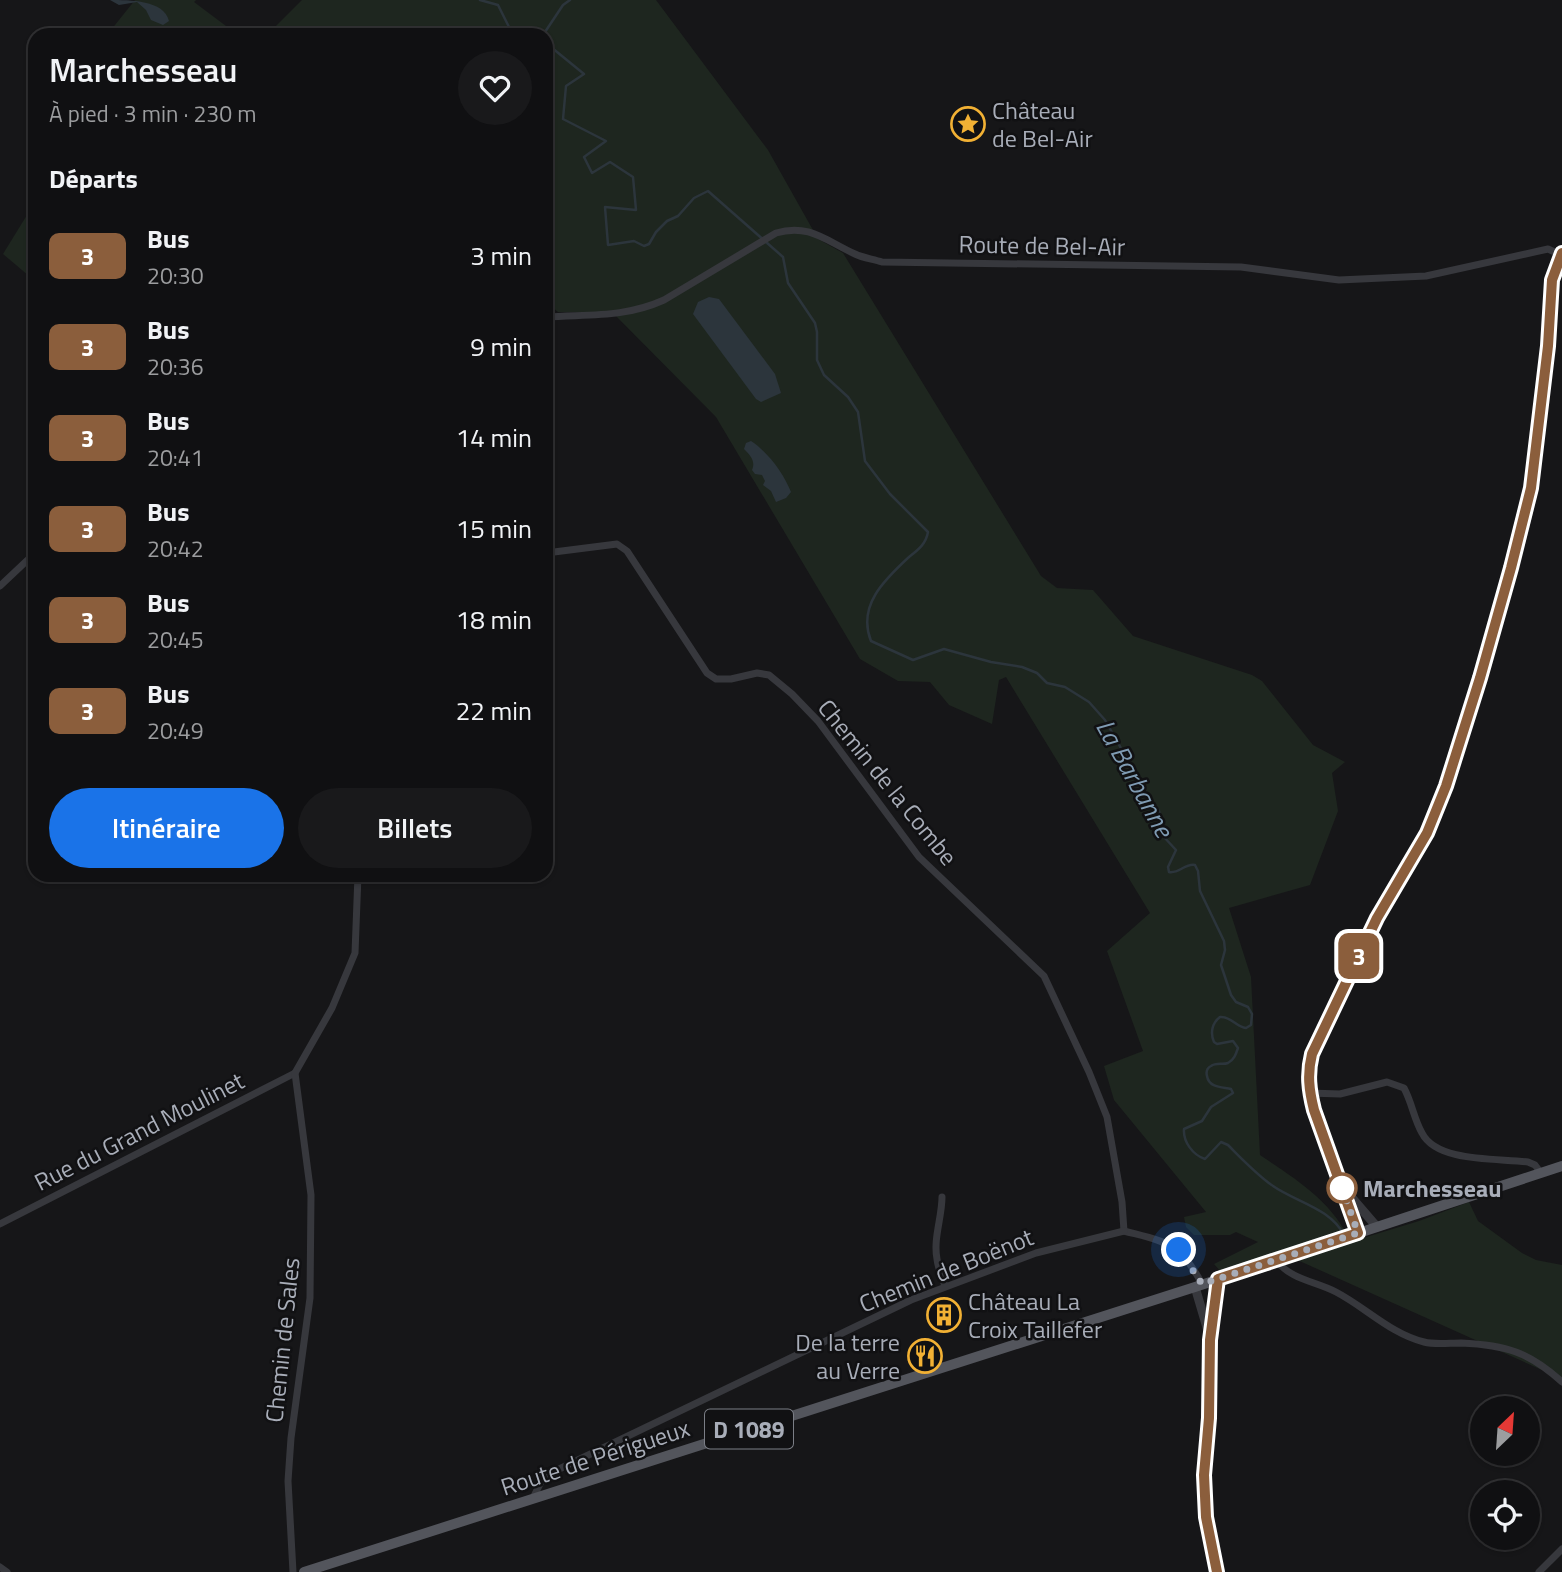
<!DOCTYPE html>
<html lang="fr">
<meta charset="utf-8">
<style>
body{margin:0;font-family:"Titillium Web",sans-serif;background:#19191b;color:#f1f3f6;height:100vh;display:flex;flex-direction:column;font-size:26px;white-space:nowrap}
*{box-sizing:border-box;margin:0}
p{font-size:23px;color:#9c9d9f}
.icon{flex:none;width:38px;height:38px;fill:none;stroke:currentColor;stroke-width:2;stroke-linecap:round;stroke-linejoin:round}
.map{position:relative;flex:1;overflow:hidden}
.side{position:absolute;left:28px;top:28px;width:525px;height:854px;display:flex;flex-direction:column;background:#101012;border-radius:21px;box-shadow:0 2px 5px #0004,0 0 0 2px #303032}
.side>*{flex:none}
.badge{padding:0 14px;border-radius:10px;font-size:24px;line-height:46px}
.needle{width:46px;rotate:25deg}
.tools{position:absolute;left:1470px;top:1396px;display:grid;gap:14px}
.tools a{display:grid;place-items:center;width:70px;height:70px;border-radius:50%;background:#101012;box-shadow:0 2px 5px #0004,0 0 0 2px #303032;font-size:35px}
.you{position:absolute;width:35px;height:35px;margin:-18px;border:5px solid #fff;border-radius:50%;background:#1a73e8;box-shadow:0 0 0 10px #1a73e833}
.map>.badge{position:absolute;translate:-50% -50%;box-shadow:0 0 0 4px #fff}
h2{padding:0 21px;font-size:26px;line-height:63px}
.round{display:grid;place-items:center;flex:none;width:74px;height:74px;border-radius:37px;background:#19191b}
.summary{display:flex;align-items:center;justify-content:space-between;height:119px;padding:0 21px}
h1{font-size:33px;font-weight:600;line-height:52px}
.action{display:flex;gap:14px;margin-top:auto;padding:14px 21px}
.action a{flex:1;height:80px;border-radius:42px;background:#1a73e8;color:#fff;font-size:28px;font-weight:600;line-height:80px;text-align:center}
.action a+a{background:#19191b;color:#f1f3f6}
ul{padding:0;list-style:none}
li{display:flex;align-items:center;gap:21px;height:91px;padding:0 21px}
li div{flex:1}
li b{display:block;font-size:26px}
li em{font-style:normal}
li .badge{min-width:77px;font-weight:700;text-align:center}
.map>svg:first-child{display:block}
.green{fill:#1e261f}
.water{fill:#2c353c}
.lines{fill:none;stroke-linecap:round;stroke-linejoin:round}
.stream{stroke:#2c353c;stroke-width:2.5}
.minor{stroke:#37383d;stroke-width:7}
.tertiary{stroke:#37383d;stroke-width:9}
.primary{stroke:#53555c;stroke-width:10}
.line-casing{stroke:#fff;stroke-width:16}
.line{stroke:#8b5e3c;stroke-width:10}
.walk{stroke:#a8adb8;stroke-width:7;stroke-dasharray:0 12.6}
.stop-dot{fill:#fff;stroke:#8b5e3c;stroke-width:3.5}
.labels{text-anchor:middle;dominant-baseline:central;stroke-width:5;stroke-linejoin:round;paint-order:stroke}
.shield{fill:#111113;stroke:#7b7e86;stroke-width:2}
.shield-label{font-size:23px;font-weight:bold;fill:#a8adb8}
.poi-label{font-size:24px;fill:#a8adb8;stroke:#111113;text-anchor:start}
.street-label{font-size:24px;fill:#a8adb8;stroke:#111113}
.stop-label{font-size:24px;font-weight:bold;fill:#a8adb8;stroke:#111113;text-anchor:start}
.water-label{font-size:26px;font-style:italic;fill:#7f9bb3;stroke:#111113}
</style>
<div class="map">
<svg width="1562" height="1572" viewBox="0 0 1562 1572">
<rect width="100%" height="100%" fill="#161618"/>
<g class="green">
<polygon points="135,0 196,0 194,2 238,35 107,35"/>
<path d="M302 0H656L768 150 818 239 843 253 1041 576 1057 588 1093 590 1133 636 1252 675 1262 681 1313 745 1345 762 1332 773 1338 811 1310 885 1229 908 1251 977 1260 1155C1294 1178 1334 1202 1350 1242L1419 1221 1469 1202 1478 1221 1522 1253 1536 1260 1562 1265V1379L1284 1254 1223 1274 1214 1264 1258 1242 1236 1232 1230 1235H1194L1186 1227 1184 1217 1206 1212 1114 1100 1104 1066 1143 1051 1107 951 1150 913 1006 677 999 680 992 724 949 705 930 682 898 681 860 659 716 417 612 312H558L546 302V35H267Z"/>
<polygon points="35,202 35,281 3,254"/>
</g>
<g class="water">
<path d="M110 0C130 0 164 0 169 21L163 25 151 20 146 10 137 2 119 5Z"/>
<polygon points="709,297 719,299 775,374 781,393 761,402 756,399 693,314 698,302"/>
<path d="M751 441C768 452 784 474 791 492L786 498 776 502 771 491 763 485 765 481 762 475 755 474 752 470C756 461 750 455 744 449L746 443Z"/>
</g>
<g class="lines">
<g class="stream">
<polyline points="480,0 498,5 513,35"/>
<polyline points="543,35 563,5 570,0"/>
<path d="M546 43 584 74 566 86 563 119 606 141 584 157 592 173 610 162 633 177 636 210 605 207 608 245 634 241 644 246 649 244 656 232 667 221 678 216 694 198 708 191 783 257 788 283 815 323 817 332V360L824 375 848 397 858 412 865 461 890 494 928 532C926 544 918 550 909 557 884 580 857 606 871 641L913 660 944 649 991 662 1022 667 1037 673 1047 683 1065 687 1089 702 1105 720 1148 796 1159 811 1163 836 1176 850 1168 867 1169 872C1179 874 1185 863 1195 865L1198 871 1200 891 1224 941 1225 950 1221 965 1231 995 1236 1002 1248 1007 1252 1014 1251 1025 1246 1028C1236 1027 1231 1016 1220 1017 1212 1023 1210 1033 1214 1042L1217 1044 1233 1041 1238 1048C1236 1054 1234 1060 1228 1063 1223 1065 1216 1062 1211 1066 1207 1068 1206 1072 1207 1076 1209 1088 1222 1087 1231 1089L1233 1093 1211 1107 1202 1121 1184 1129C1183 1142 1193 1155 1205 1159L1221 1142 1228 1145C1242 1159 1256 1174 1273 1186 1296 1202 1330 1208 1344 1235"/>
</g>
<g class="minor">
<path d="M546 317C589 314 624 318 664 300L776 233C809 223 826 241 855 254 863 258 873 259 882 262L1241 267 1339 280 1426 276 1548 249 1561 255"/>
<path d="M546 553 617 544 627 551 707 673 716 679H731L757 673 769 675 792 694 818 721 919 857 1044 976 1089 1072 1107 1117 1122 1202 1124 1231C1166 1242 1180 1242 1202 1284"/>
<polyline points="0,586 35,553"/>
<path d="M1309 1093 1340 1094 1387 1082 1404 1088C1412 1103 1414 1119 1422 1133 1437 1163 1499 1158 1528 1162L1535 1165 1541 1173"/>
<path d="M942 1197C942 1217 933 1239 937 1259 938 1268 942 1277 945 1286"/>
<polyline points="0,1224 295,1073"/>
<path d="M1276 1260C1291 1280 1315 1281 1336 1292 1365 1307 1391 1334 1424 1342 1435 1345 1449 1343 1461 1343 1506 1345 1529 1352 1562 1382"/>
<polyline points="533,1498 541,1482 555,1471 911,1300 1036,1253 1124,1231"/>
<polyline points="0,1567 7,1572"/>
<polyline points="293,1572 288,1481 291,1438 310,1298 311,1195 295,1073 332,1008 355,953 358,875"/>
<polyline points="1539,1572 1562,1549"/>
</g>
<g class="tertiary">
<polyline points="1346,1191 1377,1227"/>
<path d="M1358 1233 1314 1110C1309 1090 1307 1074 1312 1054L1377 918 1427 833 1446 786 1483 668 1530 487 1548 346 1552 280 1562 253"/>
<polyline points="1195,1287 1208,1331"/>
<polyline points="1217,1572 1206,1517 1204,1475 1209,1418 1210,1340 1218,1279"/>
</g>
<polyline class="primary" points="304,1572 1195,1287 1562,1166"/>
</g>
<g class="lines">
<g class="line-casing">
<path id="line" d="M1217 1572 1206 1517 1204 1475 1209 1418 1210 1340 1218 1279 1358 1233 1314 1110C1309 1090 1307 1074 1312 1054L1377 918 1427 833 1446 786 1480 678 1511 568 1531 488 1548 346 1552 280 1562 253"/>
</g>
<use href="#line" class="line"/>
<polyline class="walk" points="1179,1250 1202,1284 1358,1233 1342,1188"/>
</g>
<defs>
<g id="sight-ring" transform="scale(1.75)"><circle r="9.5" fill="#111113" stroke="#f2b134" stroke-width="1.5"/><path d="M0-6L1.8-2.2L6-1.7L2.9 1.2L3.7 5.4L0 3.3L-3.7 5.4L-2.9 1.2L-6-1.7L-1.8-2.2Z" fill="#f2b134"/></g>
<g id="building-ring" transform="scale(1.75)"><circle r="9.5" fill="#111113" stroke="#f2b134" stroke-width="1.5"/><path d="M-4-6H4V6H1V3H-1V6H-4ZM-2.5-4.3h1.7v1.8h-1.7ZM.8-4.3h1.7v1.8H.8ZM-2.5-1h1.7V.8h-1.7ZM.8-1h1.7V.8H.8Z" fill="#f2b134"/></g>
<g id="restaurant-ring" transform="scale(1.75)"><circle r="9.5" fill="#111113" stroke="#f2b134" stroke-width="1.5"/><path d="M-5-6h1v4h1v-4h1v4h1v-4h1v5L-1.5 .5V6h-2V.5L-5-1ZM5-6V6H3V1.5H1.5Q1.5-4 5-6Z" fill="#f2b134"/></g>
</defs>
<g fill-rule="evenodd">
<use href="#sight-ring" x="968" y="124"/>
<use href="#building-ring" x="944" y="1315"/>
<use href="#restaurant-ring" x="925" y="1356"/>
</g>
<circle class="stop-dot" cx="1342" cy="1188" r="14"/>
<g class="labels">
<rect class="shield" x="705" y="1409.5" width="88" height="39" rx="5"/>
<g class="shield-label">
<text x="749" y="1429">D 1089</text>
</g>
<g class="poi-label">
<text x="992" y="110">Château<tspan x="992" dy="28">de Bel-Air</tspan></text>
<text x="968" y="1301">Château La<tspan x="968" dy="28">Croix Taillefer</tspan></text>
<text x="900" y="1342" text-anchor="end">De la terre<tspan x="900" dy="28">au Verre</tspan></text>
</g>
<g class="street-label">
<text transform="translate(1042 245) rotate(1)">Route de Bel-Air</text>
<text transform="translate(888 782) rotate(51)">Chemin de la Combe</text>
<text transform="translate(139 1131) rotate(-27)">Rue du Grand Moulinet</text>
<text transform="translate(946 1270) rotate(-22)">Chemin de Boënot</text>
<text transform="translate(282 1340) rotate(-84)">Chemin de Sales</text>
<text transform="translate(595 1457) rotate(-18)">Route de Périgueux</text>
</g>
<g class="stop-label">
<text x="1363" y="1188">Marchesseau</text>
</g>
<g class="water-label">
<text transform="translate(1135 778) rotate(61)">La Barbanne</text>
</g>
</g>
</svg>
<div class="tools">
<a><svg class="needle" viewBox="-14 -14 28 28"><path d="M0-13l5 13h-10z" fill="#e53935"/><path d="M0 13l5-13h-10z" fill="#9c9d9f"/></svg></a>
<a><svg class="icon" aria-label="locate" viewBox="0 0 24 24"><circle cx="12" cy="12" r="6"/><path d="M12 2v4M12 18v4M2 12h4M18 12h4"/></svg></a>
</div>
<div class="you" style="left:1179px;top:1250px"></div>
<b class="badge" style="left:1359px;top:956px;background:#8b5e3c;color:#fff">3</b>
<section class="side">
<div class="summary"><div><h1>Marchesseau</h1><p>À pied · 3 min · 230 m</p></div><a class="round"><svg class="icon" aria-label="heart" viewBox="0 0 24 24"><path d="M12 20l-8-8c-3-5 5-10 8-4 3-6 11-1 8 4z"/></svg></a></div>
<h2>Départs</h2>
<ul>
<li><span class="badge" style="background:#8b5e3c;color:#fff">3</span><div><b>Bus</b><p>20:30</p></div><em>3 min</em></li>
<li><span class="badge" style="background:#8b5e3c;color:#fff">3</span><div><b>Bus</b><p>20:36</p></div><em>9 min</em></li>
<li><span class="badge" style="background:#8b5e3c;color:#fff">3</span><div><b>Bus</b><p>20:41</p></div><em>14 min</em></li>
<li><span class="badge" style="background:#8b5e3c;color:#fff">3</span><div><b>Bus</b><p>20:42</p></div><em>15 min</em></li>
<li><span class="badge" style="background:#8b5e3c;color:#fff">3</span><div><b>Bus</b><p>20:45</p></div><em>18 min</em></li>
<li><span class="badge" style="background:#8b5e3c;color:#fff">3</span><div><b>Bus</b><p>20:49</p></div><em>22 min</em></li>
</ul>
<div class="action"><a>Itinéraire</a><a>Billets</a></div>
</section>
</div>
